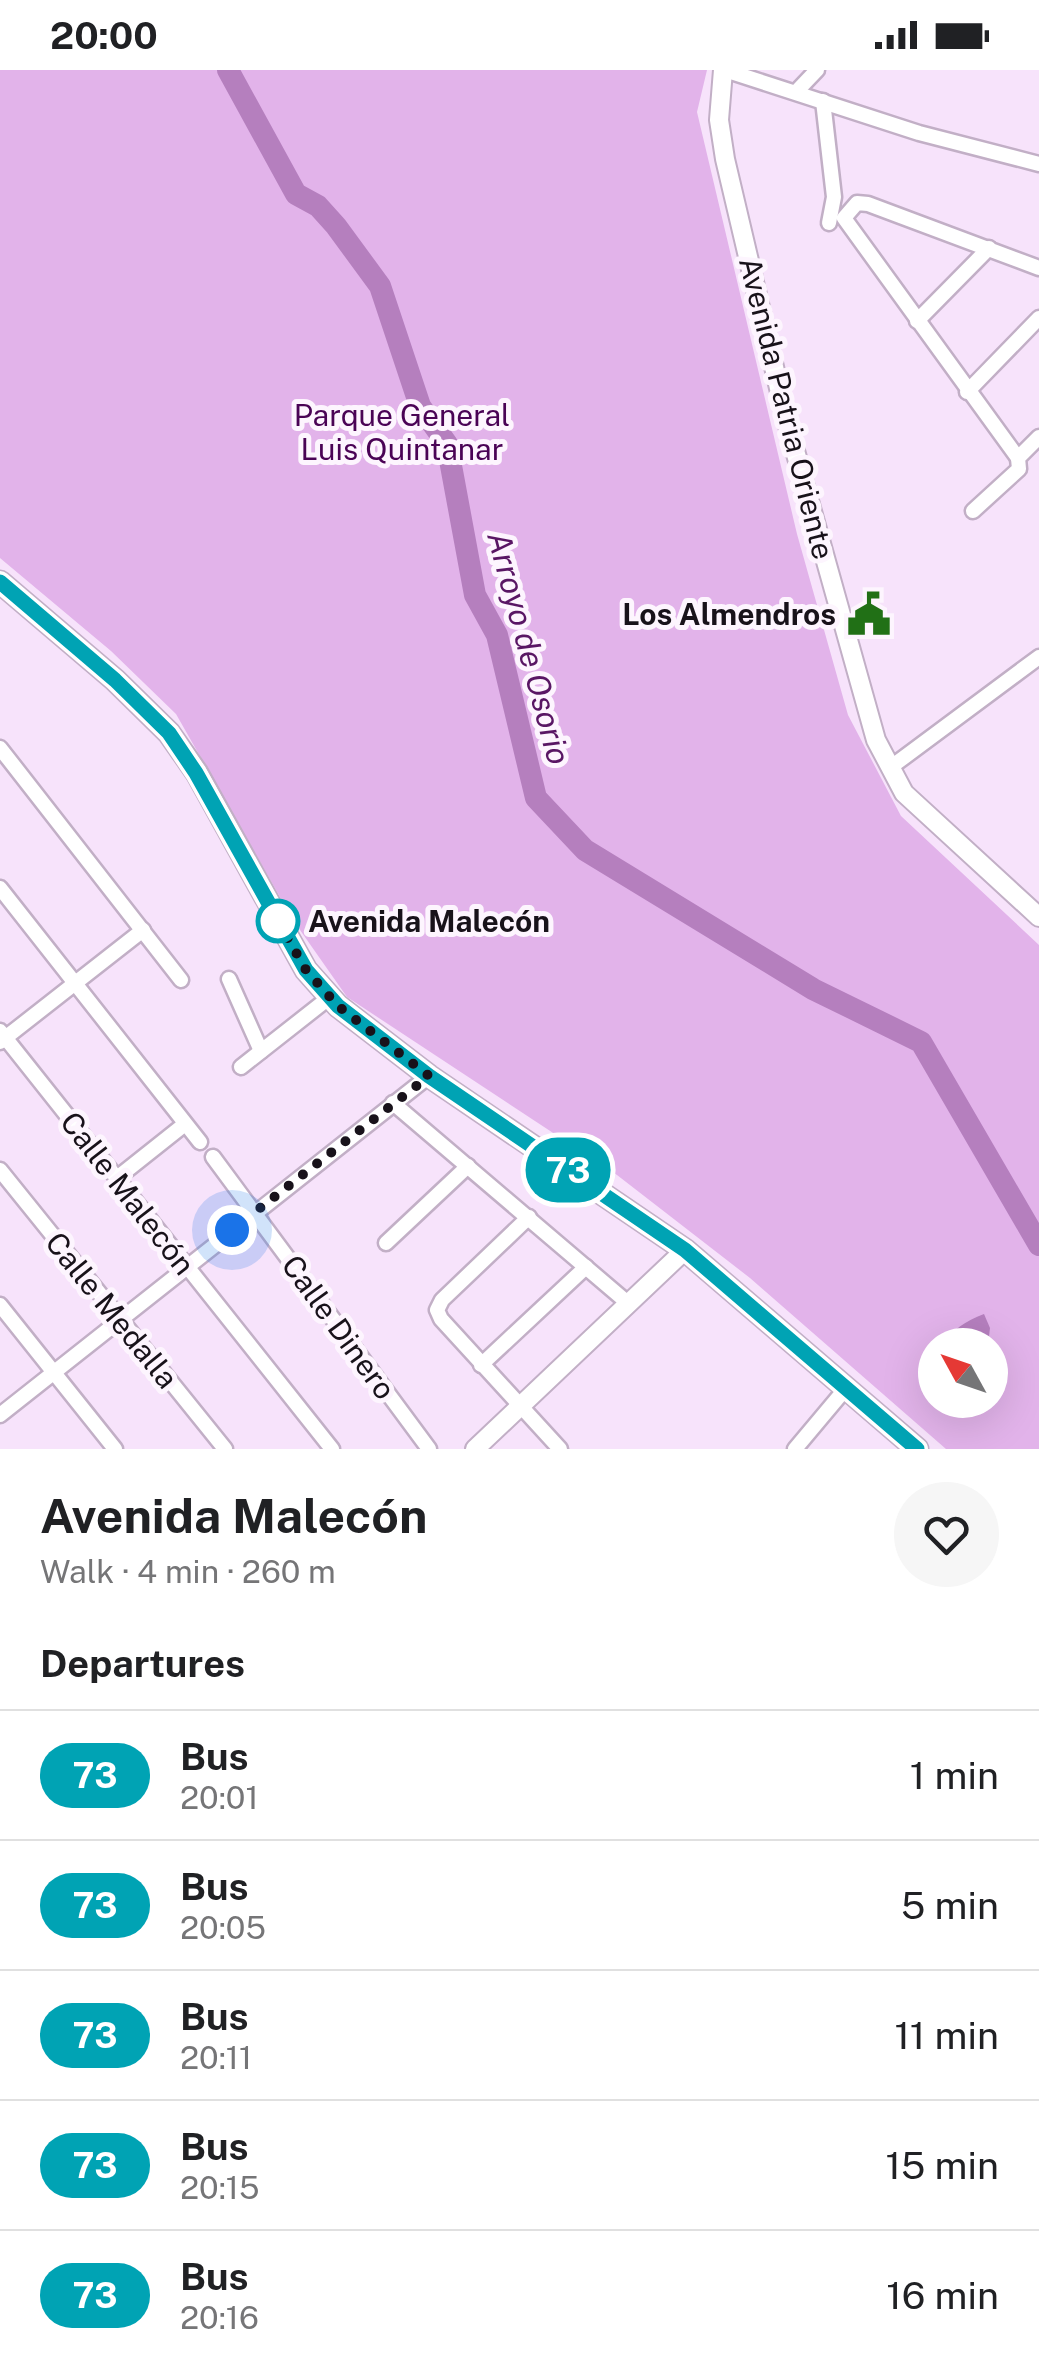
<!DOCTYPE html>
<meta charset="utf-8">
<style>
body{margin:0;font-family:"Public Sans",sans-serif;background:#f6f6f6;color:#202124;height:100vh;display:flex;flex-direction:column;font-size:38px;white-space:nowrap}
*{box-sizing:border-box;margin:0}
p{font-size:32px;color:#757577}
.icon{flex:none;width:55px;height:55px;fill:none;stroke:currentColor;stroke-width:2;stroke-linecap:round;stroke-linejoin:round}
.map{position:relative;height:1379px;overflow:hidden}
.sheet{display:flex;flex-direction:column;background:#fff;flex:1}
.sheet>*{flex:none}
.badge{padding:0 20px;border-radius:32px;font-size:35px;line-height:65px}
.needle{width:65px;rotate:310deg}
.tools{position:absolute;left:918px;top:1258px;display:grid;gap:20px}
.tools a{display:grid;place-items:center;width:90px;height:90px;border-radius:50%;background:#fff;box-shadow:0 10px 40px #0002;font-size:50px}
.you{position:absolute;width:50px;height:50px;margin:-25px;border:8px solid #fff;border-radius:50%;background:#1a73e8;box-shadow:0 0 0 15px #1a73e833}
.map>.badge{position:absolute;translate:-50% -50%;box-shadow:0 0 0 5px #fff}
h2{padding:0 40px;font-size:38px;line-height:90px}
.round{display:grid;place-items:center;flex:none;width:105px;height:105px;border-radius:52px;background:#f6f6f6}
.head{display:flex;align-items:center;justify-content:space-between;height:170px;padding:0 40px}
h1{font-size:48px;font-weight:700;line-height:75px}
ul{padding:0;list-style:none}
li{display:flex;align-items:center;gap:30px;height:130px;padding:0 40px;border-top:2px solid #e0e0e0}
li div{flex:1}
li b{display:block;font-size:38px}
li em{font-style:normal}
li .badge{min-width:110px;font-weight:700;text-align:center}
.status{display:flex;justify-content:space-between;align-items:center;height:70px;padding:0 50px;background:#fff;direction:ltr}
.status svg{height:28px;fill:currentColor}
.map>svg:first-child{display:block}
.green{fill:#e2b3ea;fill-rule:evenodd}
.water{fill:#b57fbe}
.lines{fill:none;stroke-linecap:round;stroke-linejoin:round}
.river{stroke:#b57fbe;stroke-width:22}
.minor-casing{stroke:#c2afc6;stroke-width:19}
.tertiary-casing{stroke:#c2afc6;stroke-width:22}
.secondary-casing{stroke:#c2afc6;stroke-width:25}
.minor{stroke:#fff;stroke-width:14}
.tertiary{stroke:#fff;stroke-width:18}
.secondary{stroke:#fff;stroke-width:20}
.line-casing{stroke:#fff;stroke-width:22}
.line{stroke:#00a3b4;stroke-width:15}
.walk{stroke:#18121a;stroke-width:10;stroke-dasharray:0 18}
.stop-dot{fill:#fff;stroke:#00a3b4;stroke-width:5}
.labels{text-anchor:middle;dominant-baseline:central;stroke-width:10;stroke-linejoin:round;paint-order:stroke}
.street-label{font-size:30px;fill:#18121a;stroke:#fdf5fe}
.park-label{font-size:30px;fill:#4a0355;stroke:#fdf5fe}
.poi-label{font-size:30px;font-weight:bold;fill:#18121a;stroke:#fdf5fe;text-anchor:end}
.stop-label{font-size:30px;font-weight:bold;fill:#18121a;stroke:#fdf5fe;text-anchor:start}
.water-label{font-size:32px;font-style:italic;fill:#591664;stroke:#fdf5fe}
</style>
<div class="status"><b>20:00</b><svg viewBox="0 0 49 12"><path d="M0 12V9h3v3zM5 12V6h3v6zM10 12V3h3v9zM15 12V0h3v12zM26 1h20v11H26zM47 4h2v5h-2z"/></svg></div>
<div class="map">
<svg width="1039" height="1379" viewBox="0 0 1039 1379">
<rect width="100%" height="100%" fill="#f7e3fb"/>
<path class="green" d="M0 0H707L697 42 797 464 848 645 901 746 1039 875V1379H946L750 1208 617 1105 347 927 293 850 176 644 111 581 0 488ZM935 1275H990V1330H935Z"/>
<path class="water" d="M984 1244 990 1258 988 1275H941C953 1260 965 1251 984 1244Z"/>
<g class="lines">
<polyline class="river" points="228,0 296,124 318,136 336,156 380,216 420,336 447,374 475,525 497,565 536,728 585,780 813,919 921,972 1039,1175"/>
<g class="minor-casing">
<g id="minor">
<polyline points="725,0 919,63 1039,94"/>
<polyline points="796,22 817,0"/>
<polyline points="823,31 834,127 829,153"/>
<polyline points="917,251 989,178"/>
<polyline points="967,322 1039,248"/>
<polyline points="1018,388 844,148 857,133 868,134 1039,198"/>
<polyline points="973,441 1019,399 1018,388 1039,367"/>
<polyline points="0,678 181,910"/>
<polyline points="891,697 1039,587"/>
<polyline points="0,818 200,1072"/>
<polyline points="229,909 261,981"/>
<polyline points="0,961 332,1379"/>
<polyline points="0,972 143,860"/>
<polyline points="241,997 330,927"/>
<polyline points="393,1033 629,1234"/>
<polyline points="213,1087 429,1379"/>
<polyline points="0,1100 225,1379"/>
<polyline points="117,1108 185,1054"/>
<polyline points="529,1147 442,1230 437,1240 441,1249 560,1379"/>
<polyline points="386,1173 468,1096"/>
<polyline points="0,1235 115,1379"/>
<polyline points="481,1295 586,1197"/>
<polyline points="0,1345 429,1006"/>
<polyline points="795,1379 847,1317"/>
</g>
</g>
<g class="tertiary-casing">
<g id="tertiary">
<polyline points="723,0 719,50 725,89 787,352 876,670 904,723 1039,847"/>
<polyline points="475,1379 685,1180"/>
</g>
</g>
<g class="secondary-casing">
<polyline id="secondary" points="0,512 115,610 169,663 197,703 306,900 338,936 429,1006 685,1180 917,1379"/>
</g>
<use href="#minor" class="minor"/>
<use href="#tertiary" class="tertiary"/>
<use href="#secondary" class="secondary"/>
</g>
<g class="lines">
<g class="line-casing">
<polyline id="line" points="0,512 115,610 169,663 196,703 306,900 338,936 429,1006 685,1180 917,1379"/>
</g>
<use href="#line" class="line"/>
<polyline class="walk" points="232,1160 429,1006 338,936 306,900 278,851"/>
</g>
<defs>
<g id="civic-bare" transform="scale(3.45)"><path d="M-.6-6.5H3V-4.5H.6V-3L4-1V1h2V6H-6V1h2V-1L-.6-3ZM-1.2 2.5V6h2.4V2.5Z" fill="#217016" stroke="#fdf5fe" stroke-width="2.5" paint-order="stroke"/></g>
</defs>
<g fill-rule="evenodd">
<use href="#civic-bare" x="869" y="544"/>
</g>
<circle class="stop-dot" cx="278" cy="851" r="20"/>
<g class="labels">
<g class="street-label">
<text transform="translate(787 338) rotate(76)">Avenida Patria Oriente</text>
<text transform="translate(128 1123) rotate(52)">Calle Malecón</text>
<text transform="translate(112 1240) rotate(51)">Calle Medalla</text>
<text transform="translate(339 1257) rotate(54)">Calle Dinero</text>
</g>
<g class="park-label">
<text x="402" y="345">Parque General<tspan x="402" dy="34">Luis Quintanar</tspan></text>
</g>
<g class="poi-label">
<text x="836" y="544">Los Almendros</text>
</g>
<g class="stop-label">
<text x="308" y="851">Avenida Malecón</text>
</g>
<g class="water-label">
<text transform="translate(529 578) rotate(75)">Arroyo de Osorio</text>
</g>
</g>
</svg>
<div class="tools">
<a><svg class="needle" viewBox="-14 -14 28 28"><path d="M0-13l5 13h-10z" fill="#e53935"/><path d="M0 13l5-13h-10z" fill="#757577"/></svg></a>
</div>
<div class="you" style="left:232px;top:1160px"></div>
<b class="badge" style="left:568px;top:1100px;background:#00a3b4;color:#fff">73</b>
</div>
<section class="sheet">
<div class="head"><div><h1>Avenida Malecón</h1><p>Walk · 4 min · 260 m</p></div><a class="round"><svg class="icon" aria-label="heart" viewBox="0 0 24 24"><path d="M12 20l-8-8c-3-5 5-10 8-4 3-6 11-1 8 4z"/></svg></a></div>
<h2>Departures</h2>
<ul>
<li><span class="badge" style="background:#00a3b4;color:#fff">73</span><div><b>Bus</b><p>20:01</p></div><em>1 min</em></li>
<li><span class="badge" style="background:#00a3b4;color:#fff">73</span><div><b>Bus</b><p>20:05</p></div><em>5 min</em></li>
<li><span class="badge" style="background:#00a3b4;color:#fff">73</span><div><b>Bus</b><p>20:11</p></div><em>11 min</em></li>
<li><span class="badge" style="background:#00a3b4;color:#fff">73</span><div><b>Bus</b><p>20:15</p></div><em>15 min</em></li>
<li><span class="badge" style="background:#00a3b4;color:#fff">73</span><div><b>Bus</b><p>20:16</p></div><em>16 min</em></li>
</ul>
</section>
